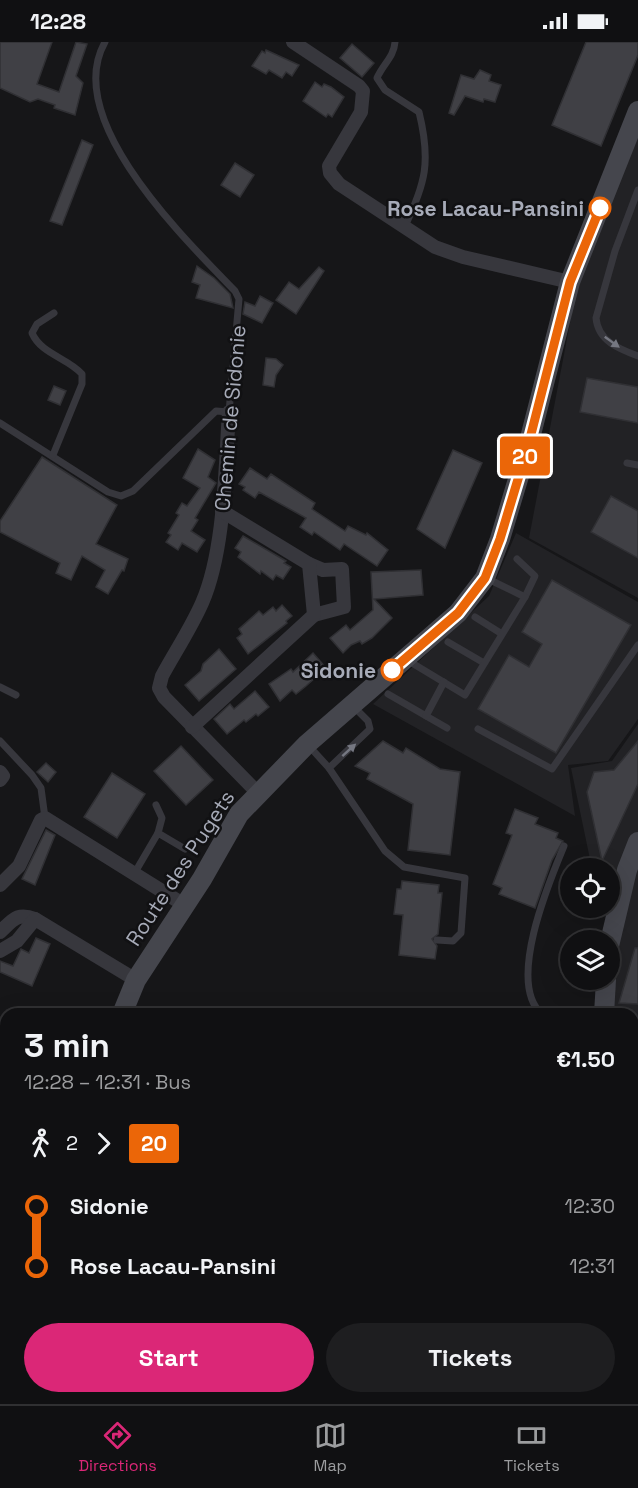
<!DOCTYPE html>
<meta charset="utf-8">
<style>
body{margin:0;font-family:"Space Grotesk",sans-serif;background:#1e1e20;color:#f1f3f6;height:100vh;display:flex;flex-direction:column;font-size:22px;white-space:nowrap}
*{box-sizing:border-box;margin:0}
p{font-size:20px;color:#9c9d9f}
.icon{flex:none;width:33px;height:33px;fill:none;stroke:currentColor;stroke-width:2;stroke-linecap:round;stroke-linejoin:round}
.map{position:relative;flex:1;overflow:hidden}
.panel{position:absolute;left:0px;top:966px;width:639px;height:396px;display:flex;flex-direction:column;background:#101012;border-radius:18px 18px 0 0;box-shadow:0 6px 24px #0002,0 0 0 2px #303032}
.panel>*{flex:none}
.badge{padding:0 12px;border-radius:4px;font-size:21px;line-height:39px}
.tools{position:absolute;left:560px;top:816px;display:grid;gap:12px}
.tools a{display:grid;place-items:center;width:60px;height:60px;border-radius:50%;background:#101012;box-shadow:0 6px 24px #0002,0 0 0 2px #303032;font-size:30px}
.map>.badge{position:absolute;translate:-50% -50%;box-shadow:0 0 0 3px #fff}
.legs{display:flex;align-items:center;gap:9px;height:66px;padding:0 24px;font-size:20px}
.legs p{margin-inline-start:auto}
.headline{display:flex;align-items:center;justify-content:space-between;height:102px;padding:0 24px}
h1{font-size:33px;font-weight:800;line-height:45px}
.action{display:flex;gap:12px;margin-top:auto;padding:12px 24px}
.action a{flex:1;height:69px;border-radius:36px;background:#db2777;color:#fff;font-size:24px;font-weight:800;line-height:69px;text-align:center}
.action a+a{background:#1e1e20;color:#f1f3f6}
ul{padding:0 24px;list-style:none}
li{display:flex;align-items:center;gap:21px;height:60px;font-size:22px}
li i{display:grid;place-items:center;width:9px;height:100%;margin:0 8px;background:currentColor}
li i::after{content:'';width:15px;height:15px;margin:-8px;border:4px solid;border-radius:50%;background:#101012}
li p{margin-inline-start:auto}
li:first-child i{background:linear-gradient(#0000 50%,currentColor 0)}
li:last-child i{background:linear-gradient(currentColor 50%,#0000 0)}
.status{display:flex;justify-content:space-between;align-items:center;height:42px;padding:0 30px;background:#101012;direction:ltr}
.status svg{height:16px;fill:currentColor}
.tabs{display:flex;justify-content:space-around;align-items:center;height:84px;border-top:2px solid #303032;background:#101012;font-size:16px;color:#9c9d9f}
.tabs a{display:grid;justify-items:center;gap:3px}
.tabs .selected{color:#db2777}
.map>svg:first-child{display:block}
.built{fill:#222225}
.building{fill:#404045;stroke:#303034;stroke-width:1.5}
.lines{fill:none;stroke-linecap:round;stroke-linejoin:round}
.service{stroke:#37373d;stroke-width:7}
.minor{stroke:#37373d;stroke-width:14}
.secondary{stroke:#45464d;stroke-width:20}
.oneway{fill:#757781}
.line-1-casing{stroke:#fff;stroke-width:14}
.line-1{stroke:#eb6608;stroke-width:9}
.stop-1-dot{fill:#fff;stroke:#eb6608;stroke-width:3}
.labels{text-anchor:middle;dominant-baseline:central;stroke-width:5;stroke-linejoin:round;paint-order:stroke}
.stop-label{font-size:21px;font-weight:bold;fill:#a7abb8;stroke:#111113;text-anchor:end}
.street-label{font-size:21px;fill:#a7abb8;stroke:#111113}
</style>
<div class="status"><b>12:28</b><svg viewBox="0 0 49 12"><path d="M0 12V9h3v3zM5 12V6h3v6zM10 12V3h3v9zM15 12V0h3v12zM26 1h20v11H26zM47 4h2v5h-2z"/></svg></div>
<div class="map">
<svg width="638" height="1362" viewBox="0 0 638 1362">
<rect width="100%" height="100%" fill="#161618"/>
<g class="built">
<polygon points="638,86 638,556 529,496 578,239"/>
<polygon points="516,491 638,560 638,677 608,719 568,723 575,774 373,662 489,554"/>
<polygon points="638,682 638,1362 601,1362 602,1356 633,1356 633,972 613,972 612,937 630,847 609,835 609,826 597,826 591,822 571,726 612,719"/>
<polygon points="333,1356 568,1356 566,1362 331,1362"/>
</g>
<g class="building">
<polygon points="0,0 52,0 37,42 59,50 76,0 87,2 76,34 83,41 75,73 54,66 55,63 38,57 30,60 0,46"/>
<polygon points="586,0 638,0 638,13 601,104 552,83"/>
<polygon points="352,2 374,21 362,35 340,16"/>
<polygon points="266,8 299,23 292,34 286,30 282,36 269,28 266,32 252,24 262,9 265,11"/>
<polygon points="480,28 491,33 489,39 501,43 495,60 484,57 483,60 465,54 454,73 449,71 461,33 474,37"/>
<polygon points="315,40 322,45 324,42 331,45 344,55 332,75 328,72 326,75 303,59"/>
<polygon points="82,98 93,103 62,183 50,179"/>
<polygon points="235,121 254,133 240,155 221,143"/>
<polygon points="197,224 214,236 230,252 233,266 196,256 200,243 192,240"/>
<polygon points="319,225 324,229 296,272 276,258 289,240 299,247"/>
<polygon points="260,254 273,261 262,281 243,272 245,260 255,264"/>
<polygon points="266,316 276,317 283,323 276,333 274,345 263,343"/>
<polygon points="587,336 638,345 638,381 580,370"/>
<polygon points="54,344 66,349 60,363 48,358"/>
<polygon points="198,407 215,418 208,435 216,441 195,476 198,478 191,489 205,498 197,510 182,501 178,508 166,500 171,493 168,491 179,473 176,471 182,461 187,464 200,446 183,436"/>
<polygon points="453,408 482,421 445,506 417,487"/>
<polygon points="42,415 117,463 96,502 128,517 124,529 122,528 108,552 96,545 105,528 82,514 71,538 56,531 60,521 0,490 0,479"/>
<polygon points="250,426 267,437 271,432 315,461 312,467 345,489 348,484 366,493 367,491 388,508 377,524 344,502 340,508 314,490 312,493 300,485 306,476 259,450 255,456 243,448 245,445 239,442"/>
<polygon points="611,454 638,469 638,516 591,490"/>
<polygon points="243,494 286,519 284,521 291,525 283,537 276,533 273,538 261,529 260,532 238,515 241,510 235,506"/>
<polygon points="421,528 423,553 374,557 392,576 372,596 362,602 360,599 351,603 343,611 330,596 346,583 350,588 373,568 371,530"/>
<polygon points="552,538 631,583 556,711 478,667 509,613 529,625 542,602 522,590"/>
<polygon points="282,563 292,574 286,579 287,581 248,612 237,596 242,592 239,587 259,569 263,573 273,565 276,569"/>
<polygon points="219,607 236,627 199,659 185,643 201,629 203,622"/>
<polygon points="313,611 326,626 306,644 296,652 292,648 280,659 269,642 291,627 293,630"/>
<polygon points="255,649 269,665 258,674 256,672 246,680 244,678 227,692 214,677 230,662 234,667"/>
<polygon points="383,699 403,711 406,706 440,727 460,730 450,813 408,808 413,762 367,737 370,731 355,724"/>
<polygon points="638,699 638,742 602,819 587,750 594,730 614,728"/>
<polygon points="181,704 213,738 186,763 154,729"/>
<polygon points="46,721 56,730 48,740 37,730"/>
<polygon points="112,731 145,752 117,796 84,775"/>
<polygon points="515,767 538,776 535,782 558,791 556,796 563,799 552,818 535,866 499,852 502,846 493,842 512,793 506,791"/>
<polygon points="46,788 55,793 35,843 22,837"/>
<polygon points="402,839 439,843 438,851 442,851 438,892 432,897 437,904 435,917 399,913 403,873 394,872 397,847 401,847"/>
<polygon points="36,896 50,902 32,944 0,930 0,919 13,924 21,907 29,911"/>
<polygon points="635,906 638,906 638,962 619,961"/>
</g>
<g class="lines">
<g class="service">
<path d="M395 0C394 15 383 22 377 36L385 48 419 70C431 119 426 141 404 186"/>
<path d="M638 148 615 209 596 276C598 299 619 307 638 314"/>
<path d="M0 381 108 450 121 454 133 449 216 369 229 370 239 257 235 249C186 198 61 78 105 0"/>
<path d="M53 413 82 342V332C68 316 41 312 32 291L37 282 54 271"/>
<polyline points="627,421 638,423"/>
<polyline points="517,517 535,534 525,555"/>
<polyline points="475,575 502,592"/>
<polyline points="448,600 484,621"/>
<polyline points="407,618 465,653 525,555 488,537"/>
<polyline points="0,645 16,653"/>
<polyline points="388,652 447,686"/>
<polyline points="426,674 444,640"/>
<polyline points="478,687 552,727 638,603"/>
<polyline points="0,699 32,733 41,746 45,776"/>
<polyline points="309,704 329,726 370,687 368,679 353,664"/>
<polyline points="329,726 385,809 404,825 465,836 461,891 453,899 437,898"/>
<polyline points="156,763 162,776 158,791"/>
<polyline points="134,832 158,791 185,807"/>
<path d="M542 972C506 942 549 840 564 804"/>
<polyline points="633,996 638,998"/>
<polyline points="633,1239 638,1240"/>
</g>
<g class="minor">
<polyline points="293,0 359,44 363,49 361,70 329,124 330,131 339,142 435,205 463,215 570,240"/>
<path d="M229 370C225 427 225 508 202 561 191 586 175 610 162 634L159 646 164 655 257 750"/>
<polyline points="309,522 323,528 342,527 344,565 314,573"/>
<polyline points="192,685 314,573 309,522 222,469"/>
<polyline points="0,730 3,734 0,738"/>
<polyline points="0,843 19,824 41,778 45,776 186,864"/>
<path d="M0 890C13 878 17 870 35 877"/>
<polyline points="0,909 17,899 35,877 136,938"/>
<polyline points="0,1347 6,1333"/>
</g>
<g class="secondary">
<polyline points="609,904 627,828 638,800"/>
<polyline points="122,972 136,938 202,837 239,772 307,702 458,571 485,536 500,497 528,404 570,240 638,69"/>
<polyline points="604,972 606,938"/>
<polyline points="60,1362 61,1356"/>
<polyline points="587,1362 590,1356"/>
</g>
</g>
<defs><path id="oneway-solid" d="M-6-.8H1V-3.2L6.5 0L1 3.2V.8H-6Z" transform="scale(1.5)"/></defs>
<g class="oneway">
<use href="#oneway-solid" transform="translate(612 300) rotate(36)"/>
<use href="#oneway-solid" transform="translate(349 708) rotate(-42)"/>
</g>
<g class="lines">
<g class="line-1-casing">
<polyline id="line-1" points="392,628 458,571 485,536 500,497 528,404 570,240 600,166"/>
</g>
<use href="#line-1" class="line-1"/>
</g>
<g class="stop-1-dot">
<circle cx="600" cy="166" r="10"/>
<circle cx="392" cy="628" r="10"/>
</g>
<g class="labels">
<g class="stop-label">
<text x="584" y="166">Rose Lacau-Pansini</text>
<text x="376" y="628">Sidonie</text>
</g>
<g class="street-label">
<text transform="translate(230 376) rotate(-85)">Chemin de Sidonie</text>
<text transform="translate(180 826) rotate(-57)">Route des Pugets</text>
</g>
</g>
</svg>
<div class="tools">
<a><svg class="icon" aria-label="locate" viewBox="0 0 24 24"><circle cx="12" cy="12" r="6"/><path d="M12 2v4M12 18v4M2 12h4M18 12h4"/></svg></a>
<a><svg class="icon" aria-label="layers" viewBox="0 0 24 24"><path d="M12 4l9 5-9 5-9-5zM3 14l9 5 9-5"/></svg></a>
</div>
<b class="badge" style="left:525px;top:414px;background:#eb6608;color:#fff">20</b>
<section class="panel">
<div class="headline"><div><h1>3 min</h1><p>12:28 – 12:31 · Bus</p></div><b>€1.50</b></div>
<div class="legs"><svg class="icon" aria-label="walk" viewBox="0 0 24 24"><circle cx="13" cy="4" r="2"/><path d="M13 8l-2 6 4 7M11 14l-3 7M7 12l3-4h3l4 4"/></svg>2<svg class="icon" aria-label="forward" viewBox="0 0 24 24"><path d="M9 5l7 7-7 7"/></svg><b class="badge" style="background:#eb6608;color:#fff">20</b></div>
<ul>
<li><i style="color:#eb6608"></i><b>Sidonie</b><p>12:30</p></li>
<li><i style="color:#eb6608"></i><b>Rose Lacau-Pansini</b><p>12:31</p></li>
</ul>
<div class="action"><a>Start</a><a>Tickets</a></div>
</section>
</div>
<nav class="tabs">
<a class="selected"><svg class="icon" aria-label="directions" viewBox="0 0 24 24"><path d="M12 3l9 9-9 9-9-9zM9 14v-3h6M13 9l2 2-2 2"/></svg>Directions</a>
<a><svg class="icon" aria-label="map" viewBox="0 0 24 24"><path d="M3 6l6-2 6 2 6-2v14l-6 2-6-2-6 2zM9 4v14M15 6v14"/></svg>Map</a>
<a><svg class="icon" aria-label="tickets" viewBox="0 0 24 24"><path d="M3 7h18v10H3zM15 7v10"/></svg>Tickets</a>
</nav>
